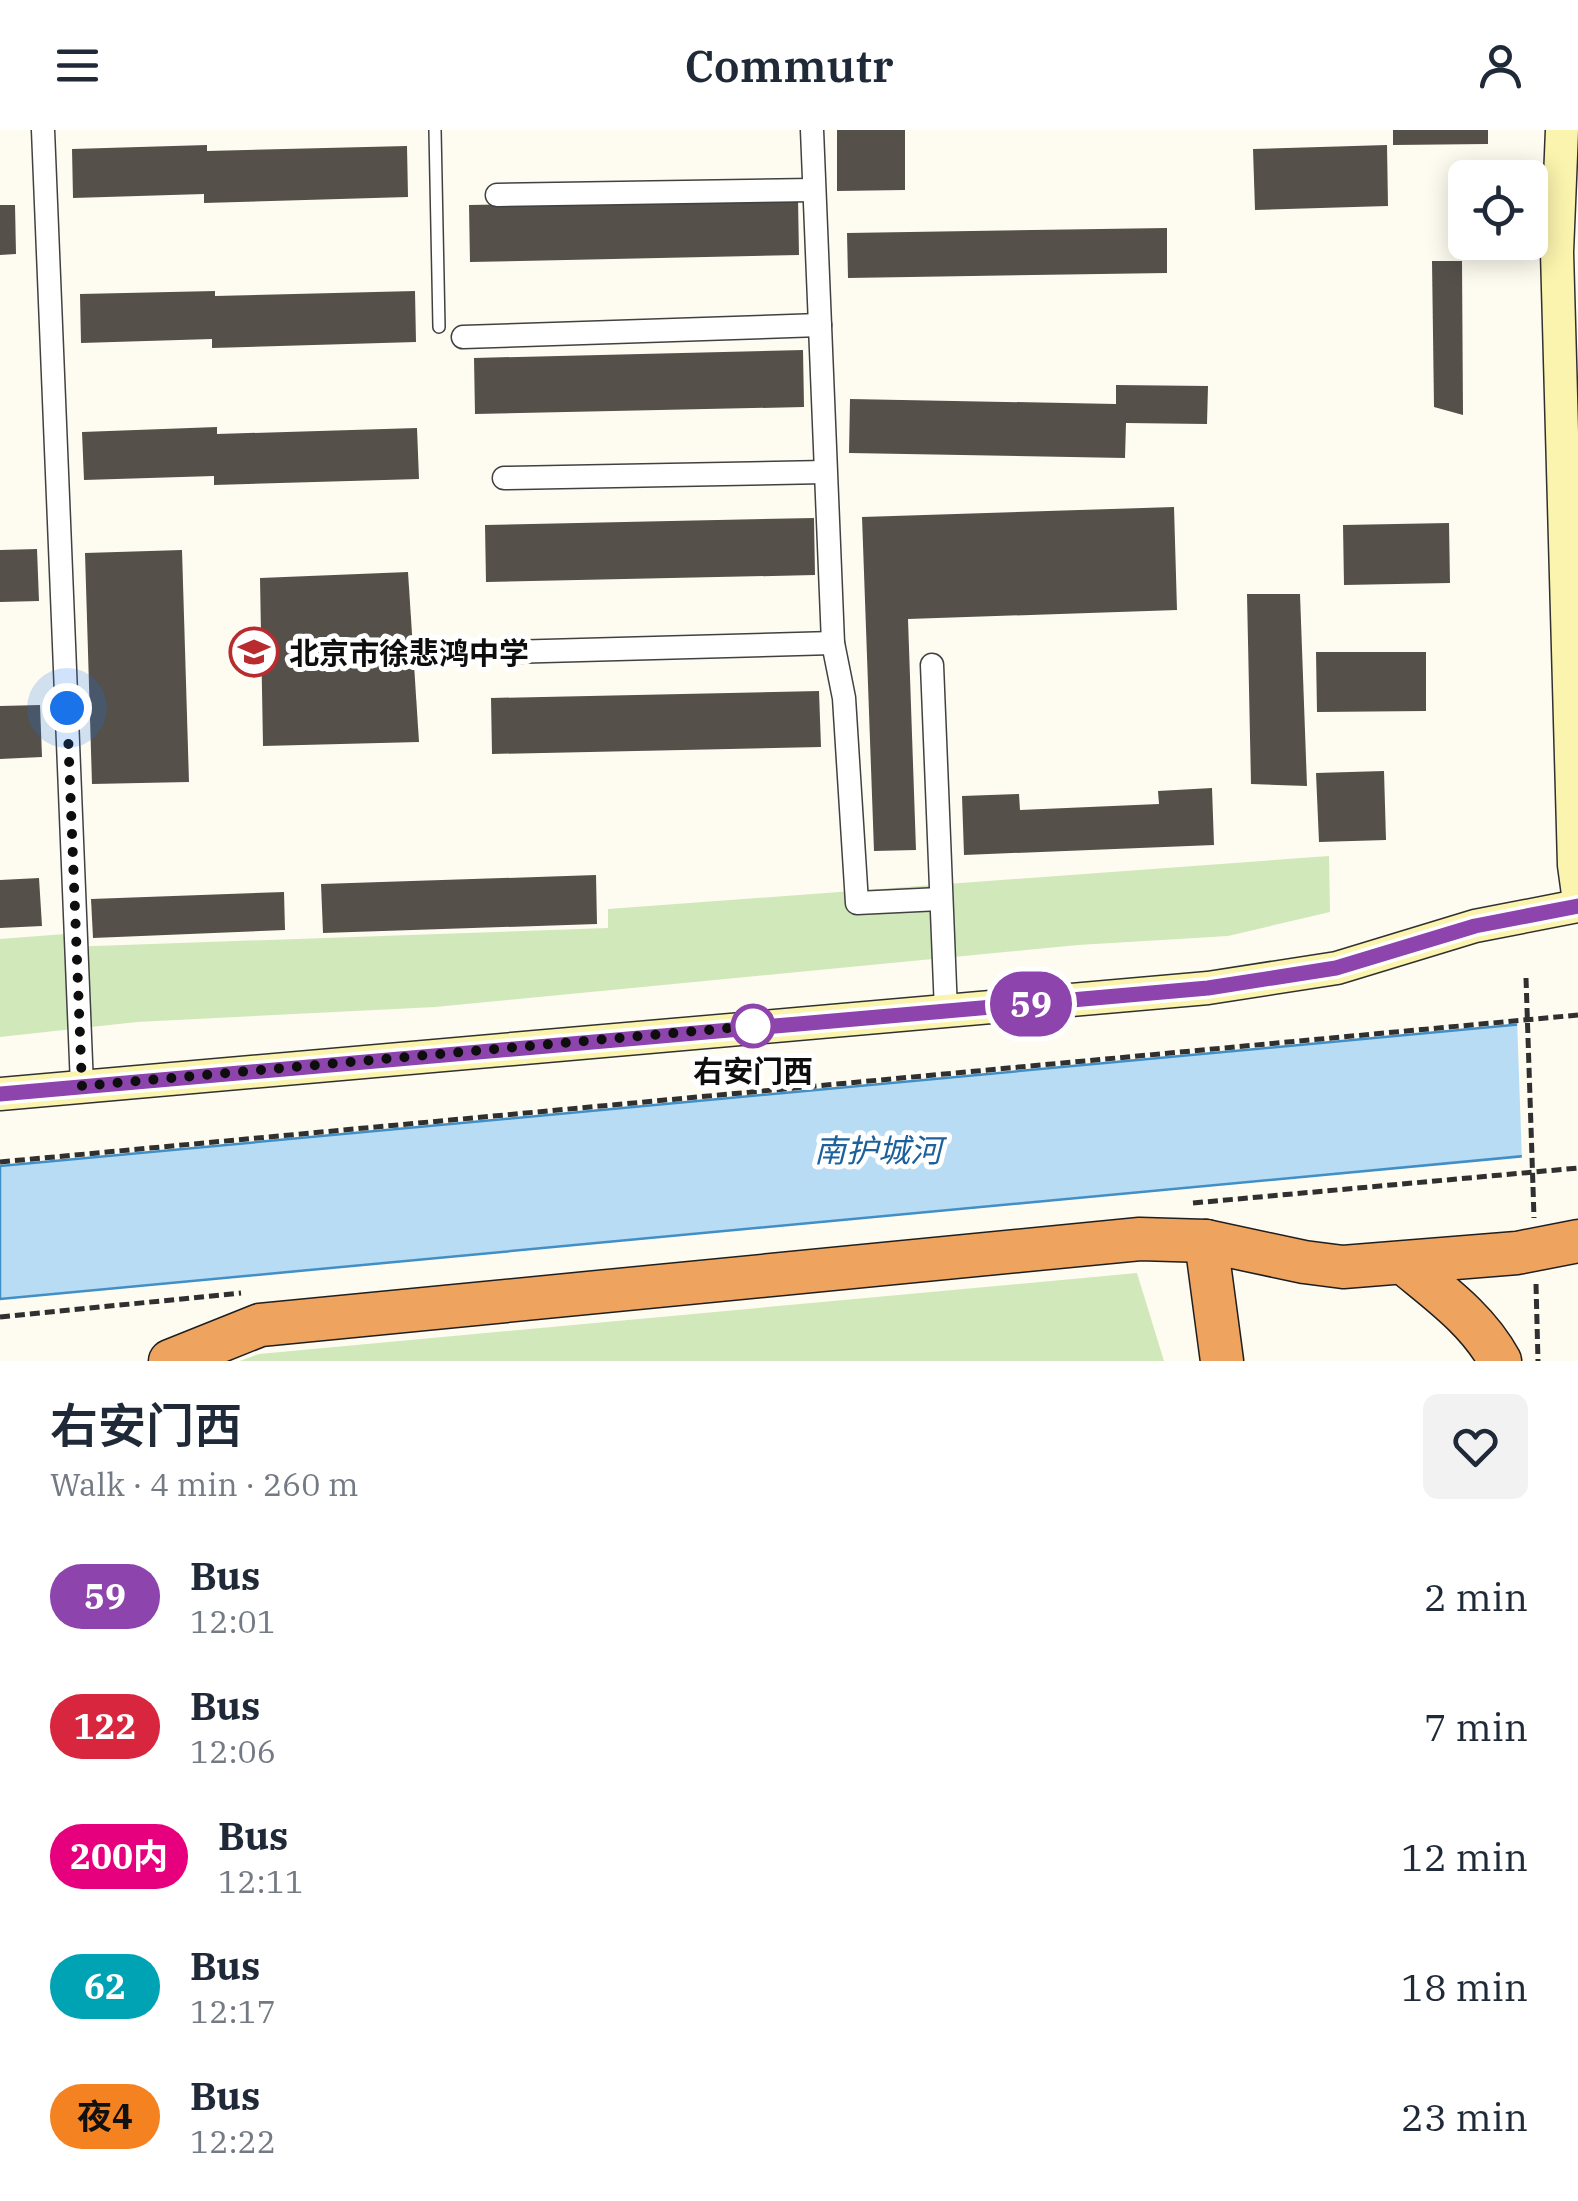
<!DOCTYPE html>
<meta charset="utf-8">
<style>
body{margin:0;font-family:"IBM Plex Serif","Noto Sans SC",serif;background:#f2f2f3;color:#1f2937;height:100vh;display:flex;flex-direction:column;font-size:38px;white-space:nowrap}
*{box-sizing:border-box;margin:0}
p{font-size:32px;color:#747a83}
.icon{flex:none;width:55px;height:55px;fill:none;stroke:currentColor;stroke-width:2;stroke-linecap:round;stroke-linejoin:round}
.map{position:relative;height:1231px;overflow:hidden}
.sheet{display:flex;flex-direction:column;background:#fff;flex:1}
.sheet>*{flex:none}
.badge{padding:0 20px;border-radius:32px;font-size:35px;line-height:65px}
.fabs{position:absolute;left:1448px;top:30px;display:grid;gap:20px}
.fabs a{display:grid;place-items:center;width:100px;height:100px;border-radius:15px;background:#fff;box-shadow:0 5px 25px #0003;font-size:50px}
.you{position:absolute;width:50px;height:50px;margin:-25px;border:8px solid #fff;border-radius:50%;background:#1a73e8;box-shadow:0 0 0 15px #1a73e833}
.map>.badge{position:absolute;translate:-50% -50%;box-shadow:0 0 0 5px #fff}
.round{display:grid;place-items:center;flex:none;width:105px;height:105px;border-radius:15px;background:#f2f2f3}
.summary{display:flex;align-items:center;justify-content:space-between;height:170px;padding:0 50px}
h1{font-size:48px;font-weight:600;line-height:75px}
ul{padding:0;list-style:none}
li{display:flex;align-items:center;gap:30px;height:130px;padding:0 50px}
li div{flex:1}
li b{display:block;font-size:38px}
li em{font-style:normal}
li .badge{min-width:110px;font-weight:700;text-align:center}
header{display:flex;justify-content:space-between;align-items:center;height:130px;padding:0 50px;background:#fff;font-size:45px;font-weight:600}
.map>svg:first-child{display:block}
.green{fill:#d1e8bb}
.water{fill:#b7dcf3;stroke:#418fc7;stroke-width:2.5}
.pier{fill:#fefcf0}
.building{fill:#56504b}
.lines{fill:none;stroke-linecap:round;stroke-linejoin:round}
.lane-casing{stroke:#414141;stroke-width:14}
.street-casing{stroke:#414141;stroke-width:25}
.secondary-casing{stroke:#303030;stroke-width:35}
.highway-casing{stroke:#1f1f1f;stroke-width:45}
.path{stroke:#303030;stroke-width:5;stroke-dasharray:10 5;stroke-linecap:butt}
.lane{stroke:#fff;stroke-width:11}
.street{stroke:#fff;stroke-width:22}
.secondary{stroke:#fbf4ae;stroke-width:32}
.highway{stroke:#eea35f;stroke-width:42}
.path-bridge{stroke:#303030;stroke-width:5;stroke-dasharray:10 5;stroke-linecap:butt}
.line-casing{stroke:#fff;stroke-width:22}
.line{stroke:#8e44ad;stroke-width:15}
.walk{stroke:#0e0e0e;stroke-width:10;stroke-dasharray:0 18}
.stop-dot{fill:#fff;stroke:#8e44ad;stroke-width:5}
.labels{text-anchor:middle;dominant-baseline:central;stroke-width:10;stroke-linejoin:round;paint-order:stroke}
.poi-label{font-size:30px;font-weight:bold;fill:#0e0e0e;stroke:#fff;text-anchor:start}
.stop-label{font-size:30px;font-weight:bold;fill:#0e0e0e;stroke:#fff}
.water-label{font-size:32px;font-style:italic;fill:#1c619b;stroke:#fff}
</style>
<header><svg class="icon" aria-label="menu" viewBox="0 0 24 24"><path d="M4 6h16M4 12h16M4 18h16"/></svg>Commutr<svg class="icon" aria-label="person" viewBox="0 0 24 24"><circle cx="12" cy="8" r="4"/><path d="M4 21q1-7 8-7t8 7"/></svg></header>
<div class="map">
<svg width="1578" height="1231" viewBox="0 0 1578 1231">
<rect width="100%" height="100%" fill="#fefcf0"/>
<g class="green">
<polygon points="1329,726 1330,782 1228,806 1078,815 435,877 137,892 0,907 0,809 65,804 67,817 608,798 608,779"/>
<polygon points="1137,1143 1164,1231 240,1231 259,1224"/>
</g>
<polygon class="water" points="1578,889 1578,1021 0,1169 0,1036"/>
<polygon class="pier" points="1578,884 1578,1026 1522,1031 1517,889"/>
<g class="building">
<polygon points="837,0 905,0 905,60 837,61"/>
<polygon points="1393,0 1488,0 1488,14 1393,15"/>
<polygon points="207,15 207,21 407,16 408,67 204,73 204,64 73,68 72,19"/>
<polygon points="1387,15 1388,76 1255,80 1253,19"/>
<polygon points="798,68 799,125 470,132 469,75"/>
<polygon points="0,75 15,75 16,124 0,125"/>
<polygon points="1167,98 1167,143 848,148 847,103"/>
<polygon points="1432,131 1462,131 1463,285 1434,277"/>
<polygon points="215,161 215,166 415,161 416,212 212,218 212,209 81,213 80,164"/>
<polygon points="803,220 804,277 475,284 474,228"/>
<polygon points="1116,255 1208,256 1207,294 1126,293 1125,328 849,323 850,269 1116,274"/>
<polygon points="217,297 217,304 417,298 419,349 214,355 214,346 84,350 82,302"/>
<polygon points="1174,377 1177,480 908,489 916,720 874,721 862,387"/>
<polygon points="814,388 815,445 486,452 485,395"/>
<polygon points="1449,393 1450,453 1344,455 1343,395"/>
<polygon points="37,419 39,471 0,472 0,420"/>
<polygon points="182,420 189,652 92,654 85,423"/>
<polygon points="408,442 419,612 263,616 260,448"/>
<polygon points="1247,464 1300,464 1307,656 1251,654"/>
<polygon points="1316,522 1426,522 1426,581 1317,582"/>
<polygon points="819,561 821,617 492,624 491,568"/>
<polygon points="40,575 42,627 0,629 0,576"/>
<polygon points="1384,641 1386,710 1319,712 1316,643"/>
<polygon points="1212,658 1214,715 964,725 962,666 1019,664 1020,680 1159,674 1158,661"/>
<polygon points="596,745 597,794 323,803 321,754"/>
<polygon points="39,748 42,796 0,798 0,750"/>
<polygon points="284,762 285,800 93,808 91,769"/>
</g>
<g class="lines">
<g class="lane-casing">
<polyline id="lane" points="435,0 439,197"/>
</g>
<g class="street-casing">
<g id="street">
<polyline points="43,0 82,956"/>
<polyline points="812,0 833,513 844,568 857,773 940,769"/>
<polyline points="497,65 813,60"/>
<polyline points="463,207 820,195"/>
<polyline points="504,348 825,342"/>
<polyline points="506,522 833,513"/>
<polyline points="932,535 946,881"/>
</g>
</g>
<g class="secondary-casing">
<g id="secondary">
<polyline points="1562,0 1557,122 1574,735 1578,764"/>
<polyline points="0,964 1208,858 1337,838 1475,796 1578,776"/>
</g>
</g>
<g class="highway-casing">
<g id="highway">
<polyline points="1206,1111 1222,1231"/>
<path d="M1405 1134C1440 1163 1478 1190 1500 1231"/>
<polyline points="170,1231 260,1195 1140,1109 1206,1111 1304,1132 1343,1137 1517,1123 1578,1111"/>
</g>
</g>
<g class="path">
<polyline points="0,1032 1578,885"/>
<polyline points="1533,1057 1534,1088"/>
<polyline points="1193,1073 1578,1038"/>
<polyline points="1536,1154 1538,1231"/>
<polyline points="0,1187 241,1163"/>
</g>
<use href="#lane" class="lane"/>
<use href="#street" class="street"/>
<use href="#secondary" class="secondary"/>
<use href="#highway" class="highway"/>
<polyline class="path-bridge" points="1526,848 1533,1057"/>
</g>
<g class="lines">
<g class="line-casing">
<polyline id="line" points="0,964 1208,858 1336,838 1475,796 1578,776"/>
</g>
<use href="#line" class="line"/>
<polyline class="walk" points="67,578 82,956 753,896"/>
</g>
<defs>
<g id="school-ring" transform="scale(2.5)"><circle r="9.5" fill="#fff" stroke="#b82c30" stroke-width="1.5"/><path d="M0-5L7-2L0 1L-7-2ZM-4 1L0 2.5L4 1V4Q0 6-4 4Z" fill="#b82c30"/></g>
</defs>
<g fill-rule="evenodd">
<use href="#school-ring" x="254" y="522"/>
</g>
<circle class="stop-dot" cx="753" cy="896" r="20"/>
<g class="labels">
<g class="poi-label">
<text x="289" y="522">北京市徐悲鸿中学</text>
</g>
<g class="stop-label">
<text x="753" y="940">右安门西</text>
</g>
<g class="water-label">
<text x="878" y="1020">南护城河</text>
</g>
</g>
</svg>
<div class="fabs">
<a><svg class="icon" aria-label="locate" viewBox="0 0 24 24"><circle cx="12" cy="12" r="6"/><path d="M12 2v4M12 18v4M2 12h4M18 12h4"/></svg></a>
</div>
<div class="you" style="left:67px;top:578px"></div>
<b class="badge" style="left:1031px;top:874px;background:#8e44ad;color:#fff">59</b>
</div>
<section class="sheet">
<div class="summary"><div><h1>右安门西</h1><p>Walk · 4 min · 260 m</p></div><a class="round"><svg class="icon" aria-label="heart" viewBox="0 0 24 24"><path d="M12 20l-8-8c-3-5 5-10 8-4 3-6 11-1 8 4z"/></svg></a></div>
<ul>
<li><span class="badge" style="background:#8e44ad;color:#fff">59</span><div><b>Bus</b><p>12:01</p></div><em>2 min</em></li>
<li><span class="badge" style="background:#d7263d;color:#fff">122</span><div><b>Bus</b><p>12:06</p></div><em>7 min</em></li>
<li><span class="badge" style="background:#e6007e;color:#fff">200内</span><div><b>Bus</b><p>12:11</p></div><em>12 min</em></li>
<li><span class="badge" style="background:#00a3b4;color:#fff">62</span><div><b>Bus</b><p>12:17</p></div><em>18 min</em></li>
<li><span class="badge" style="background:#f58220;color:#111">夜4</span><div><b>Bus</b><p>12:22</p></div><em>23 min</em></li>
</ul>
</section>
